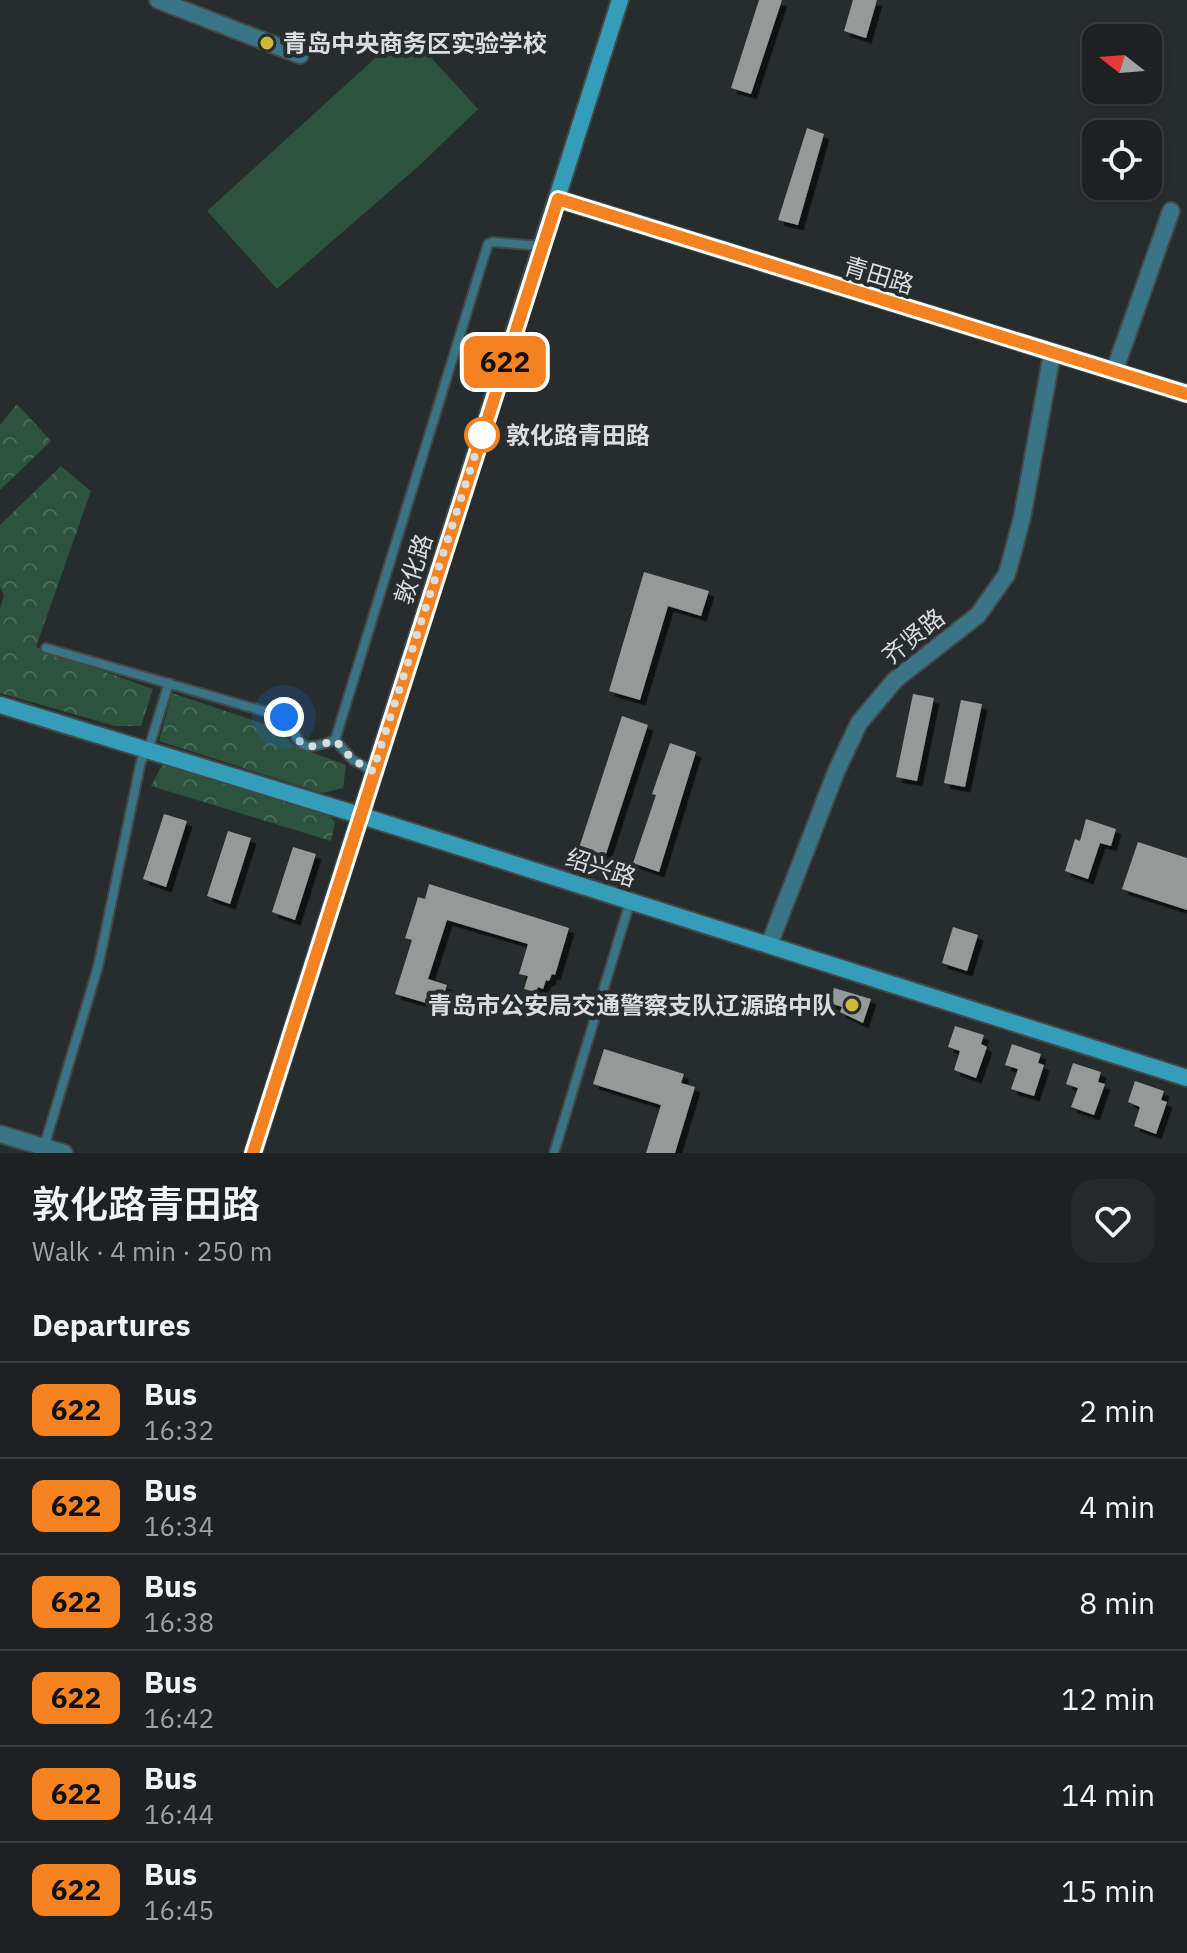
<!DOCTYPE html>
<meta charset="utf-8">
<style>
body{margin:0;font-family:"IBM Plex Sans","Noto Sans SC",sans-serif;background:#25292a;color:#f1f3f6;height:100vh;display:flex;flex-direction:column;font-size:30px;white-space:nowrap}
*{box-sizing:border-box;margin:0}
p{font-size:26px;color:#a0a3a5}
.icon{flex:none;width:44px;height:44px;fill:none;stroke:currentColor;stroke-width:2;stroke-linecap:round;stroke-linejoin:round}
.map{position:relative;height:1153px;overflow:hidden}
.side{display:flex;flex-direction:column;background:#1d2121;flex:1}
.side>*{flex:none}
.badge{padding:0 16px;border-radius:12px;font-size:28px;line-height:52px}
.needle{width:52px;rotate:287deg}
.fabs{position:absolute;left:1082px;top:24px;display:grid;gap:16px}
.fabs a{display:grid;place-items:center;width:80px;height:80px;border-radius:16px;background:#1d2121;box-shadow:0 4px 12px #0003,0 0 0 2px #3b3e3f;font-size:40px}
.you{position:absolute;width:40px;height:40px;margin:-20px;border:6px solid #fff;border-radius:50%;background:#1a73e8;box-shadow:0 0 0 12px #1a73e833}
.map>.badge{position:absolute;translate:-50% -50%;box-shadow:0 0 0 4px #fff}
h2{padding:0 32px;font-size:30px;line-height:72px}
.round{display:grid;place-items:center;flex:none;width:84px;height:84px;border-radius:24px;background:#25292a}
.head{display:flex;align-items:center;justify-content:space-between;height:136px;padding:0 32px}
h1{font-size:38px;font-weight:600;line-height:60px}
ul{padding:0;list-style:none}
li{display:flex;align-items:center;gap:24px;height:96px;padding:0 32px;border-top:2px solid #3b3e3f}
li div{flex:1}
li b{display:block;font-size:30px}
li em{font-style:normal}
li .badge{min-width:88px;font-weight:700;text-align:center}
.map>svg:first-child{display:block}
.forest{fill:url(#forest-crowns)}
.garden{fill:#2c533d}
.building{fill:#959a99;filter:url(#shadow)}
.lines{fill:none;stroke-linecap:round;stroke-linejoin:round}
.lane-casing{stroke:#444848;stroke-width:12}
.street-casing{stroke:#444848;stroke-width:20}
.secondary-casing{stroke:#444848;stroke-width:20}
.lane{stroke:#397586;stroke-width:8}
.street{stroke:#397586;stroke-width:16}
.secondary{stroke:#349eba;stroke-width:16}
.line-casing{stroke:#fff;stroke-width:18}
.line{stroke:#f58220;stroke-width:12}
.walk{stroke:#dadddd;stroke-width:8;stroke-dasharray:0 14.4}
.poi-dot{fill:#d3b635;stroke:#272c2c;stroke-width:3}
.stop-dot{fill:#fff;stroke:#f58220;stroke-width:4}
.labels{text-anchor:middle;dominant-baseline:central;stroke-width:8;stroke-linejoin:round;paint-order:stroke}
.poi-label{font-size:24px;font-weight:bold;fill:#dadddd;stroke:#272c2c;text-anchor:start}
.street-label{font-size:24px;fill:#dadddd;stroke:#272c2c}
.stop-label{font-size:24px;font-weight:bold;fill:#dadddd;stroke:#272c2c;text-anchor:start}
</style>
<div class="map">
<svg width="1187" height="1153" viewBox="0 0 1187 1153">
<defs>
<pattern id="forest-crowns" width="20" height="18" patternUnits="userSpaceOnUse" patternTransform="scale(2)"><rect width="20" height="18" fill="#2c533d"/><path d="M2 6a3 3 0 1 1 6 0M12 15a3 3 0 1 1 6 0" fill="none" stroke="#4a6b59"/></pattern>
<filter id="shadow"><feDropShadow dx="5.5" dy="5.5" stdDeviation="0" flood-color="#0009"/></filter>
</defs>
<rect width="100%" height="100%" fill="#272c2c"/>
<g class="forest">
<polygon points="17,404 51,441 0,490 0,425"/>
<polygon points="61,466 91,491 36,647 153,689 141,726 115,726 0,693 0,609 4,595 0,587 0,525"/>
<polygon points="172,693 279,729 294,746 346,765 343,788 322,793 159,741"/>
<polygon points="163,763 323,810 335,822 331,841 151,786"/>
</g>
<polygon class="garden" points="406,30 478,109 420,165 277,289 207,211"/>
<g class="building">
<polygon points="759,0 782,0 751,94 731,88"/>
<polygon points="853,0 877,0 866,38 844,31"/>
<polygon points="807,128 824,134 798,225 778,220"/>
<polygon points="644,572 709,591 701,616 668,606 640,700 609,691"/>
<polygon points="913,694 934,698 917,781 896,777"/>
<polygon points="961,700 982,704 965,787 944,783"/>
<polygon points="622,716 648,725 605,857 579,848"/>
<polygon points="670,743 696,752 659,872 633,863 656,795 652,794"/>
<polygon points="164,814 187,821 166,887 143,879"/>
<polygon points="1086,819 1116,829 1111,846 1100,843 1088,879 1065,871 1075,839 1080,841"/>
<polygon points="228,831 251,838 230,904 207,896"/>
<polygon points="1138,842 1187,858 1187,910 1122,889"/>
<polygon points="293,847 316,854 295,920 272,912"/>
<polygon points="429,884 569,928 555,975 552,974 549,981 546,980 543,989 538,987 536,992 524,989 528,976 519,974 528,944 447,920 428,979 447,985 440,1007 395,994 412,940 405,938 409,926 418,897 425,899"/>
<polygon points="953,927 978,935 967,971 942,963"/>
<polygon points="834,988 871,999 863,1023 840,1012 842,1007 830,1003"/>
<polygon points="955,1026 984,1035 981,1044 987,1047 976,1078 954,1070 960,1051 948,1047"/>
<polygon points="1012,1044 1041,1054 1038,1063 1044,1065 1034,1096 1011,1089 1018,1069 1005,1065"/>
<polygon points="604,1049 684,1074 681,1083 695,1087 675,1153 646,1153 661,1105 593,1084"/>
<polygon points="1073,1063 1101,1072 1098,1082 1105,1084 1094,1115 1071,1107 1078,1088 1066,1084"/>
<polygon points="1135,1081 1164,1091 1161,1100 1167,1102 1156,1134 1134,1126 1140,1107 1128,1102"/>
</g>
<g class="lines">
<g class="lane-casing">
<g id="lane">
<path d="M46 648 284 717C303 742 295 755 335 740"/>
<polyline points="373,771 353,760 335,740 488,244 493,242 541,246"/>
<polyline points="44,1147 98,967 141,761 148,750 169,683"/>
<polyline points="554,1153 630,902"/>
</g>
</g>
<g class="street-casing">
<g id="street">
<polyline points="158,0 300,55"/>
<polyline points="558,199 1187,394"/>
<polyline points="1114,372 1171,211"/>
<polyline points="769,945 836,772 859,723 895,680 978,615 1007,574 1022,518 1052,354"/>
<polyline points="0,1134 64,1153"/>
</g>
</g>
<g class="secondary-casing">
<g id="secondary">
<polyline points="0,705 359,815 1187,1078"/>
<polyline points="253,1153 620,0"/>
</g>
</g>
<use href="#lane" class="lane"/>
<use href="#street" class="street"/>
<use href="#secondary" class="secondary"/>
</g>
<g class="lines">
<g class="line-casing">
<polyline id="line" points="253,1153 558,199 1187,394"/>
</g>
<use href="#line" class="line"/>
<path class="walk" d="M284 717C303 742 296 755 335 740L353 760 373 771 486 421 482 435"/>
</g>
<g class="poi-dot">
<circle cx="267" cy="43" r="8"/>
<circle cx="852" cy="1005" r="8"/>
</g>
<circle class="stop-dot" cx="482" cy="435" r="16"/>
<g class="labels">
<g class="poi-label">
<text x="283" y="43">青岛中央商务区实验学校</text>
<text x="836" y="1005" text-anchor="end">青岛市公安局交通警察支队辽源路中队</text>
</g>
<g class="street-label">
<text transform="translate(879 275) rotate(17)">青田路</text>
<text transform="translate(413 569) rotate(-72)">敦化路</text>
<text transform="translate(913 636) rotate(-39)">齐贤路</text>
<text transform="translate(601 867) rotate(18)">绍兴路</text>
</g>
<g class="stop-label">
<text x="506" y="435">敦化路青田路</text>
</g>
</g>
</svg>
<div class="fabs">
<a><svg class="needle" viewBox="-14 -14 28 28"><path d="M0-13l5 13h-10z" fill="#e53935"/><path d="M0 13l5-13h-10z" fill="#a0a3a5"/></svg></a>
<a><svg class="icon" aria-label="locate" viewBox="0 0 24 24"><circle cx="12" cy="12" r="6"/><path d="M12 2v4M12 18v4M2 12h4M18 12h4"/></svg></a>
</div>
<div class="you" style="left:284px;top:717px"></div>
<b class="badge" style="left:505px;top:362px;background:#f58220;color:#111">622</b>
</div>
<section class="side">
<div class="head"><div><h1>敦化路青田路</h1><p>Walk · 4 min · 250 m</p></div><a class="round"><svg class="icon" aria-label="heart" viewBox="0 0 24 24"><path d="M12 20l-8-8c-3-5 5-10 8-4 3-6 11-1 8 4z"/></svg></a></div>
<h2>Departures</h2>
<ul>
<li><span class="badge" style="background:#f58220;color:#111">622</span><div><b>Bus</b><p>16:32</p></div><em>2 min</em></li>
<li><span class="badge" style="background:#f58220;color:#111">622</span><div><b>Bus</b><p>16:34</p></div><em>4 min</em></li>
<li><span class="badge" style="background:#f58220;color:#111">622</span><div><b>Bus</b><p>16:38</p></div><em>8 min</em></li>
<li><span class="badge" style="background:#f58220;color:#111">622</span><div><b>Bus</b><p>16:42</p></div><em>12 min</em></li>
<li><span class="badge" style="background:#f58220;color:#111">622</span><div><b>Bus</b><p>16:44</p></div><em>14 min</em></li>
<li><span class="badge" style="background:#f58220;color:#111">622</span><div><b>Bus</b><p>16:45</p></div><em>15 min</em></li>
</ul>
</section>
